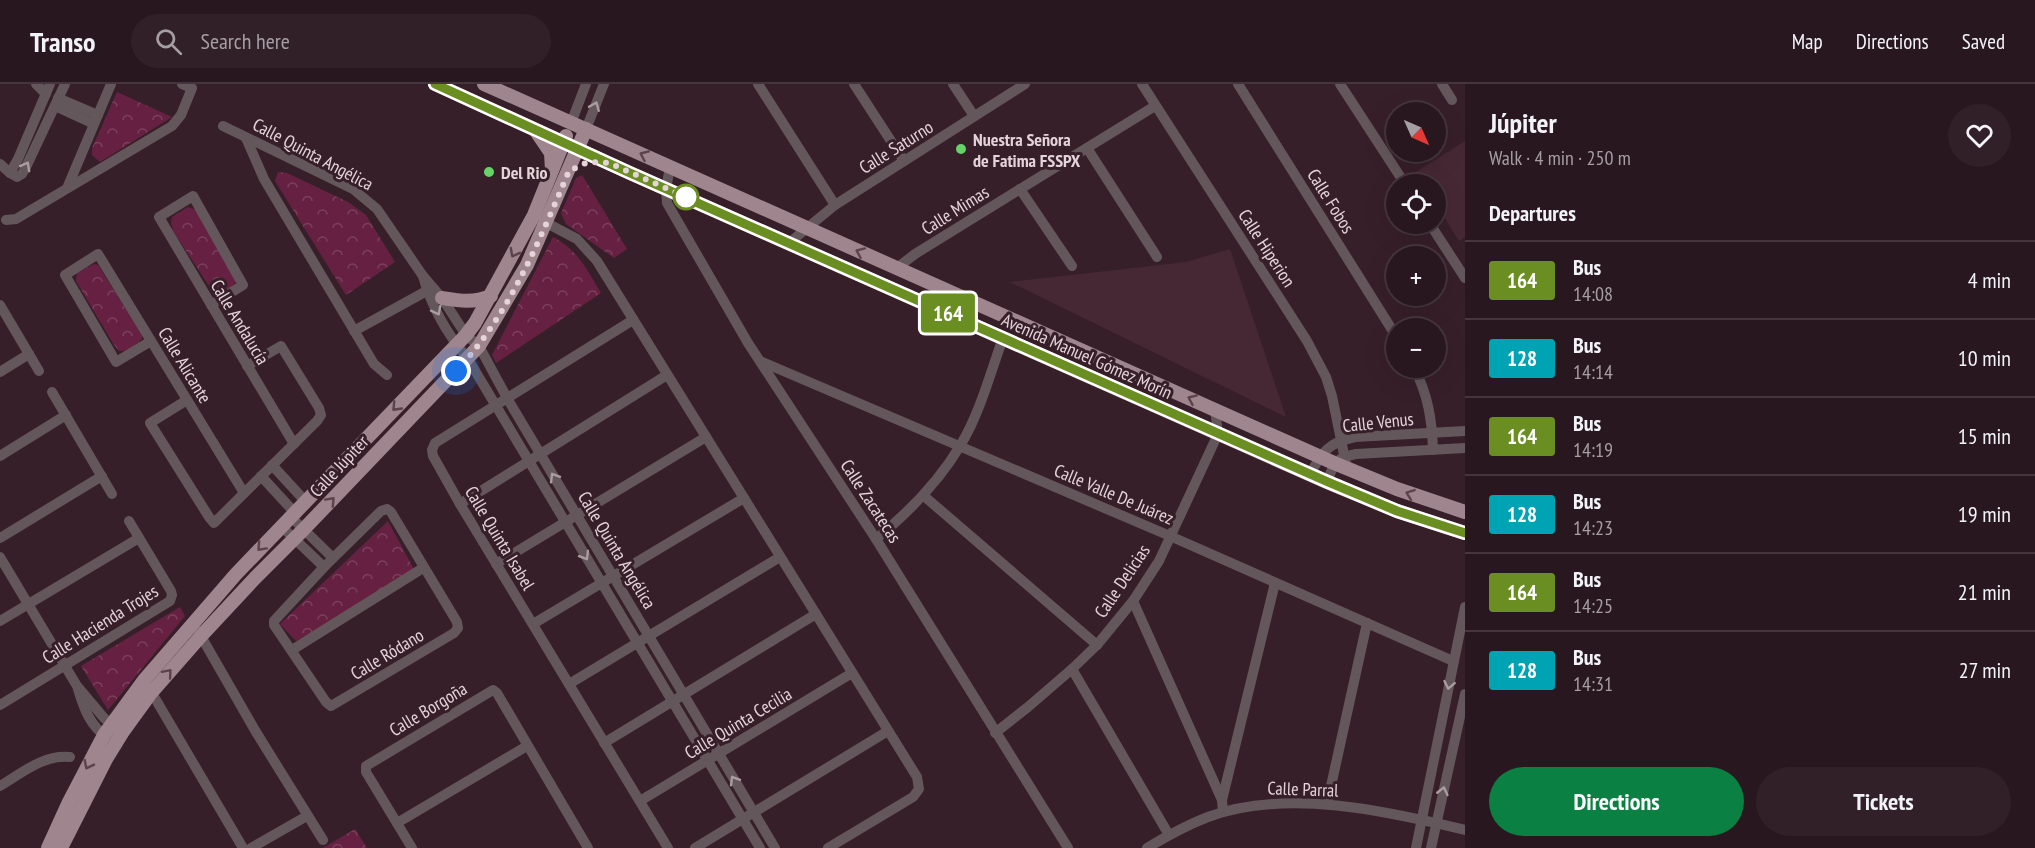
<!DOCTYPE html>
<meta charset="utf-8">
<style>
body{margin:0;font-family:"PT Sans Narrow",sans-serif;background:#312028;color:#f1f3f6;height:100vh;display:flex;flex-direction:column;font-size:22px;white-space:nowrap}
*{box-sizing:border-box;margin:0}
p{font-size:20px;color:#a59fa4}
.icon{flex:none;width:33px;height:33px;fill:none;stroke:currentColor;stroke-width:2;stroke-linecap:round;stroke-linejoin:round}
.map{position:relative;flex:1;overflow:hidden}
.drawer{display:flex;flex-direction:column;background:#29171f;width:570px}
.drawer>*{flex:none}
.badge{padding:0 12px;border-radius:4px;font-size:21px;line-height:39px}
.needle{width:39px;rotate:135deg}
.fabs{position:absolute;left:1386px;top:18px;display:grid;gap:12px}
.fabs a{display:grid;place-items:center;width:60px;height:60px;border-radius:50%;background:#29171f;box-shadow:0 6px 24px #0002,0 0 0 2px #45363d;font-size:30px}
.you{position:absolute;width:30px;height:30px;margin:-15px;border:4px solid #fff;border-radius:50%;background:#1a73e8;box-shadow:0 0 0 9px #1a73e833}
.map>.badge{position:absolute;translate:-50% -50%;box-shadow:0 0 0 3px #fff}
h2{padding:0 24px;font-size:22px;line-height:54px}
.round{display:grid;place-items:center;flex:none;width:63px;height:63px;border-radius:32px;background:#312028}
.overview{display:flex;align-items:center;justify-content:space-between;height:102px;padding:0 24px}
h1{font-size:28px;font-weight:800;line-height:45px}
.button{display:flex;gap:12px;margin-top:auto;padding:12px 24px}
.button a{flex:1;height:69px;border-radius:36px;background:#0b8043;color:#fff;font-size:24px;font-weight:800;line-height:69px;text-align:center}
.button a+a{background:#312028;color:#f1f3f6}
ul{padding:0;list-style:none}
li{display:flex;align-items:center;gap:18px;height:78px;padding:0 24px;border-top:2px solid #45363d}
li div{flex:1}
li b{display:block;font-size:22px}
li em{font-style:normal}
li .badge{min-width:66px;font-weight:700;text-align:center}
header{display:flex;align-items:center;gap:36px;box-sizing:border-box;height:84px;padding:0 30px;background:#29171f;border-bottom:2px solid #45363d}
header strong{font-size:28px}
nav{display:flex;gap:33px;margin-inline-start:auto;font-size:21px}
.search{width:420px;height:54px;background:#312028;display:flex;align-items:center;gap:15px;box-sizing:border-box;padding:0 21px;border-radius:33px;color:#a59fa4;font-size:22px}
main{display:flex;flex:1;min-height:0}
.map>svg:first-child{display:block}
.built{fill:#462834}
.park{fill:url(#park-crowns)}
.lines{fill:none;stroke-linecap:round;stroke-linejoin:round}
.minor{stroke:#64575b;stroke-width:10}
.major{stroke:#9f858e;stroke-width:14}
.oneway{stroke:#aa9ca0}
.oneway2{stroke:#5b434c}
.line-casing{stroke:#fff;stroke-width:14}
.line{stroke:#6b8e23;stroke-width:9}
.walk{stroke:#e4d4d9;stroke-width:6;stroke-dasharray:0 10.8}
.poi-dot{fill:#64d468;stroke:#371f29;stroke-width:2}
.stop-dot{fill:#fff;stroke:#6b8e23;stroke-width:3}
.labels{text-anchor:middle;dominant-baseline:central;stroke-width:6;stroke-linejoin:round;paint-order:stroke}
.poi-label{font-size:18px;font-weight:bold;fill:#e4d4d9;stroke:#371f29;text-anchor:start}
.street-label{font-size:18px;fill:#e4d4d9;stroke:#371f29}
</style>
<header>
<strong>Transo</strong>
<div class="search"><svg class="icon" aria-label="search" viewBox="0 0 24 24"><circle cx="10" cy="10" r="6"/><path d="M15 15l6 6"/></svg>Search here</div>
<nav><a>Map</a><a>Directions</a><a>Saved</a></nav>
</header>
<main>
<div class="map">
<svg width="1465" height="764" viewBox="0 0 1465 764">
<defs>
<pattern id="park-crowns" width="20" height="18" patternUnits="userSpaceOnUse" patternTransform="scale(1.5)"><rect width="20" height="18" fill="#662142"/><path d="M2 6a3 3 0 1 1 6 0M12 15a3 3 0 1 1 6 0" fill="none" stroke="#7c405d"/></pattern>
</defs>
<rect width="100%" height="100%" fill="#371f29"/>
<g class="built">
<polygon points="1465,57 1465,153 1459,157 1436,120 1436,100 1423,100 1416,88"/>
<polygon points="1230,165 1286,333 1010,198 1186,178"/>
</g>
<g class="park">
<polygon points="117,8 172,33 100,78 92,71 92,64"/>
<polygon points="278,88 287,89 348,118 366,131 395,178 346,211 275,97"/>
<polygon points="582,91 627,165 614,174 566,140 561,129 576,94"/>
<path d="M188 123 196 126 236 197C232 204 223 211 215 211L213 208 173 147 171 139 172 133Z"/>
<path d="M553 153C578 166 587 186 601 209L496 279 492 271Z"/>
<path d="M94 180 98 181 142 251V255C135 261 128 268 119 267L114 261 76 197 77 189Z"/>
<polygon points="388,437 416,489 296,557 280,540"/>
<polygon points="180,523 185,532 108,626 81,582"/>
<polygon points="355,745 367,764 323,764"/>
</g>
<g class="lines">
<g class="minor">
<polyline points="36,0 46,10"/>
<polyline points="50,0 18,75 10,89 17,93 22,90 26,83 65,0"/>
<polyline points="758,0 835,121"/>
<polyline points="854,0 904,77"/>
<polyline points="953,0 974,32"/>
<polyline points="1142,0 1307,257 1326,293 1332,312 1347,385"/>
<polyline points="1238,0 1396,252"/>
<polyline points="1340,0 1405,100"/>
<polyline points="1442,0 1452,16"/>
<polyline points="58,14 98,31"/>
<polyline points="55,22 94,40"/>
<polyline points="571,39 586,0"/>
<polyline points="223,42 353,105 377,125 423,192 442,214 466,251 479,262 507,314 775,764"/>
<polyline points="586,45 604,0"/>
<polyline points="246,54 264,95 374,280 387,291"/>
<polyline points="1087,64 1157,173"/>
<polyline points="0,80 10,89"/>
<polyline points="670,83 666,105 667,119 748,259 876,455 1068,764"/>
<polyline points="68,102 111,0"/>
<polyline points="1020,105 1072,182"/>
<polyline points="539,135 577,155 597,177 917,693 919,705 913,713 828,764"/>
<polyline points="6,136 16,135 172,42 181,31 192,4 182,0"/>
<polyline points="1430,140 1465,194"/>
<polyline points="789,159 835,121 1025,0"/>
<polyline points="897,184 915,170 1155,22"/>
<path d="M423 192C431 222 448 251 468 275L760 764"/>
<polyline points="0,221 39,287"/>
<polyline points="211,221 243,201 193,112 159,133 294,360"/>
<polyline points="633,236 435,359 432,366 433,372 460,420 668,764"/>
<polyline points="354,247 432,204"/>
<polyline points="151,257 116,278 65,191 98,170 244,409"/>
<polyline points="760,277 1170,452 1453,577"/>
<path d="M1414 284C1428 310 1432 336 1433 366"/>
<polyline points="0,288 29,270"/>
<polyline points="52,308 112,410"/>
<polyline points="187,316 150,339 209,433 214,439 317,337 321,331 319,324 281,262 247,282"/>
<polyline points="0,372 66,331"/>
<polyline points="272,381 306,418"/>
<path d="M1310 390C1323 367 1328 359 1355 353L1465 347"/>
<polyline points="261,392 295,429"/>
<path d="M1327 398C1334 379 1335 374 1356 370L1465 364"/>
<polyline points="924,412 1097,561"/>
<polyline points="460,420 667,291"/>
<polygon points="387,425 391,428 457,538 458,544 454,549 331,622 326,618 274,541 274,537 324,483 381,427"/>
<polyline points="291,433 333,474"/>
<polyline points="281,442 324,483"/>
<polyline points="0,454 102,392"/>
<path d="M876 455C909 428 938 399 960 362 980 329 990 290 1003 254"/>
<polyline points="0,473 77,602 104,634 118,645"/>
<polyline points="496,480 706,353"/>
<polyline points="1133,517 1222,716"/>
<polyline points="0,537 139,454"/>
<polyline points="533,540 744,414"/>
<polyline points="198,547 256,648 323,756"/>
<polyline points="292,566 423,484"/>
<polyline points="1072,585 1169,751"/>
<polyline points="569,600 780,473"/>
<polyline points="149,604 243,764"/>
<path d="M78 605C84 625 90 642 108 654"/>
<polyline points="0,621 170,517 172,511 171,507 129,437"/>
<polyline points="995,649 1028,623 1072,585 1097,561 1133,517 1159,477 1218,350 1215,325"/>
<polyline points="604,659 816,530"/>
<path d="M0 702C22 689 44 670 70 673"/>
<polyline points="640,717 852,589"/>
<polyline points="1327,720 1367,539"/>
<polyline points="1223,728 1222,716 1275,499"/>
<polyline points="397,739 527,662"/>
<polyline points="251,764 307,732"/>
<polyline points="412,764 366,688 366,682 493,606 497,609 588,764"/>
<polyline points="695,764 888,647"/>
<path d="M1147 764C1167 752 1187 741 1208 733 1285 704 1388 727 1465 746"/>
<polyline points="1416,764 1465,523"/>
<polyline points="1431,764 1465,610"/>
</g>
<g class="major">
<polyline points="435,0 630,89 1327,398 1397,427 1465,449"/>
<polyline points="484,0 1334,379 1397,405 1465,428"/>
<polyline points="536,47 551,69 552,86"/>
<path d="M442 214C461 217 473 219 491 212"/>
<polyline points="48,764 69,718 104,651 145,595 236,490 466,251 475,239 534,131 566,52"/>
<polyline points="61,764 106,675 122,649 151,609 201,552 255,494 304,445 479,262 527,181 586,45"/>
</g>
</g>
<defs><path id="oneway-chevron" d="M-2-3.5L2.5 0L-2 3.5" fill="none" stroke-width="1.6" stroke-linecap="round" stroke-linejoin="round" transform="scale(1.5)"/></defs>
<g class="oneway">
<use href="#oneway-chevron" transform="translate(595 22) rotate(-68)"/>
<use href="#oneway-chevron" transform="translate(26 82) rotate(-61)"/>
<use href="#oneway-chevron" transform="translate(437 227) rotate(63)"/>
<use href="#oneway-chevron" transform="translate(554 393) rotate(-121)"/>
<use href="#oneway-chevron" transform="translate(585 472) rotate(59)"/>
<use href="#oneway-chevron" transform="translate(1449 601) rotate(101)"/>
<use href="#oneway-chevron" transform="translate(734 696) rotate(-121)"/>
<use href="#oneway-chevron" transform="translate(1443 707) rotate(-77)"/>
</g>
<g class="oneway2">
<use href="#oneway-chevron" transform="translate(644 71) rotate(-156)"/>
<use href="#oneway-chevron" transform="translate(860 168) rotate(-156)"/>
<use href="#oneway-chevron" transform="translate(514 169) rotate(118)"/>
<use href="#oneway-chevron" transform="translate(1192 315) rotate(-156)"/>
<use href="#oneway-chevron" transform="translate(396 323) rotate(134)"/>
<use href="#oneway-chevron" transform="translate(1410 410) rotate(-160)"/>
<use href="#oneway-chevron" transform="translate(331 417) rotate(-47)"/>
<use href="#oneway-chevron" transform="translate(261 463) rotate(133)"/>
<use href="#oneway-chevron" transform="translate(168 589) rotate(-50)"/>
<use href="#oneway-chevron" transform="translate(88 681) rotate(117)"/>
</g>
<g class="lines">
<g class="line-casing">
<polyline id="line" points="435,0 630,89 1328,398 1397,427 1465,449"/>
</g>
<use href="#line" class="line"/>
<path class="walk" d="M456 287C509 232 539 157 569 87L588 78 609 79 686 113"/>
</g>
<g class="poi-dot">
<circle cx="961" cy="65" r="6"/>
<circle cx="489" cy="88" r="6"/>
</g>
<circle class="stop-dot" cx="686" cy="113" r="12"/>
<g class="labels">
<g class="poi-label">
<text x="973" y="55">Nuestra Señora<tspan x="973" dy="21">de Fatima FSSPX</tspan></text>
<text x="501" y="88">Del Rio</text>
</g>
<g class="street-label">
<text transform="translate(896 63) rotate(-32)">Calle Saturno</text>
<text transform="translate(313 70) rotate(28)">Calle Quinta Angélica</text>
<text transform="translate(1331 117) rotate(58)">Calle Fobos</text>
<text transform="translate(955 126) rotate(-32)">Calle Mimas</text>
<text transform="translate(1267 164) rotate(57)">Calle Hiperion</text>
<text transform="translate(240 238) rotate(59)">Calle Andalucía</text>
<text transform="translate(1087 272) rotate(24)">Avenida Manuel Gómez Morín</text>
<text transform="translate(185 281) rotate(59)">Calle Alicante</text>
<text transform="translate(1378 338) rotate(-6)">Calle Venus</text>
<text transform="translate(339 382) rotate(-47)">Calle Júpiter</text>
<text transform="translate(1114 410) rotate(23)">Calle Valle De Juárez</text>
<text transform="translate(871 417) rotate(57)">Calle Zacatecas</text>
<text transform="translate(500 454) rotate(59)">Calle Quinta Isabel</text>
<text transform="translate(617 466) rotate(59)">Calle Quinta Angélica</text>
<text transform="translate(1122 497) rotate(-56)">Calle Delicias</text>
<text transform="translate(100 540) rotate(-32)">Calle Hacienda Trojes</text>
<text transform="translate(387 570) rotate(-31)">Calle Ródano</text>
<text transform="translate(428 625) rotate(-31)">Calle Borgoña</text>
<text transform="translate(738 639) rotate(-31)">Calle Quinta Cecilia</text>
<text transform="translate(1303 705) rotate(2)">Calle Parral</text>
</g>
</g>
</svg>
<div class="fabs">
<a><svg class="needle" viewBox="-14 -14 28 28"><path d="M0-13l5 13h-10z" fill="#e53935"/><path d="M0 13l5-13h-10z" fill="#a59fa4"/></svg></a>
<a><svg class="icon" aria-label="locate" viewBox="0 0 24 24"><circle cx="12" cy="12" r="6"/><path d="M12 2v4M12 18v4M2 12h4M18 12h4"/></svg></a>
<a>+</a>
<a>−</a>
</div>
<div class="you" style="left:456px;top:287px"></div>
<b class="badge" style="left:948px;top:229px;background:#6b8e23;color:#fff">164</b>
</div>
<section class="drawer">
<div class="overview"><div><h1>Júpiter</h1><p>Walk · 4 min · 250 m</p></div><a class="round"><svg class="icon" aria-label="heart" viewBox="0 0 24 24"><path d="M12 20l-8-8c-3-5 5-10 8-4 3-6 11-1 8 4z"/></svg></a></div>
<h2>Departures</h2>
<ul>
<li><span class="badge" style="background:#6b8e23;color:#fff">164</span><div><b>Bus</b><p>14:08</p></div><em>4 min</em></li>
<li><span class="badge" style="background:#00a3b4;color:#fff">128</span><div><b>Bus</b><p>14:14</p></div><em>10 min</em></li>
<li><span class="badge" style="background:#6b8e23;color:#fff">164</span><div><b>Bus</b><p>14:19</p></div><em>15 min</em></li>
<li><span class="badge" style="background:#00a3b4;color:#fff">128</span><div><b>Bus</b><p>14:23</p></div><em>19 min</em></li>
<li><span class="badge" style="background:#6b8e23;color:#fff">164</span><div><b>Bus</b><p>14:25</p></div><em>21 min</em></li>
<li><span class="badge" style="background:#00a3b4;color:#fff">128</span><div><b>Bus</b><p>14:31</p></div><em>27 min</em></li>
</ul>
<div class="button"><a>Directions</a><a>Tickets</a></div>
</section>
</main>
